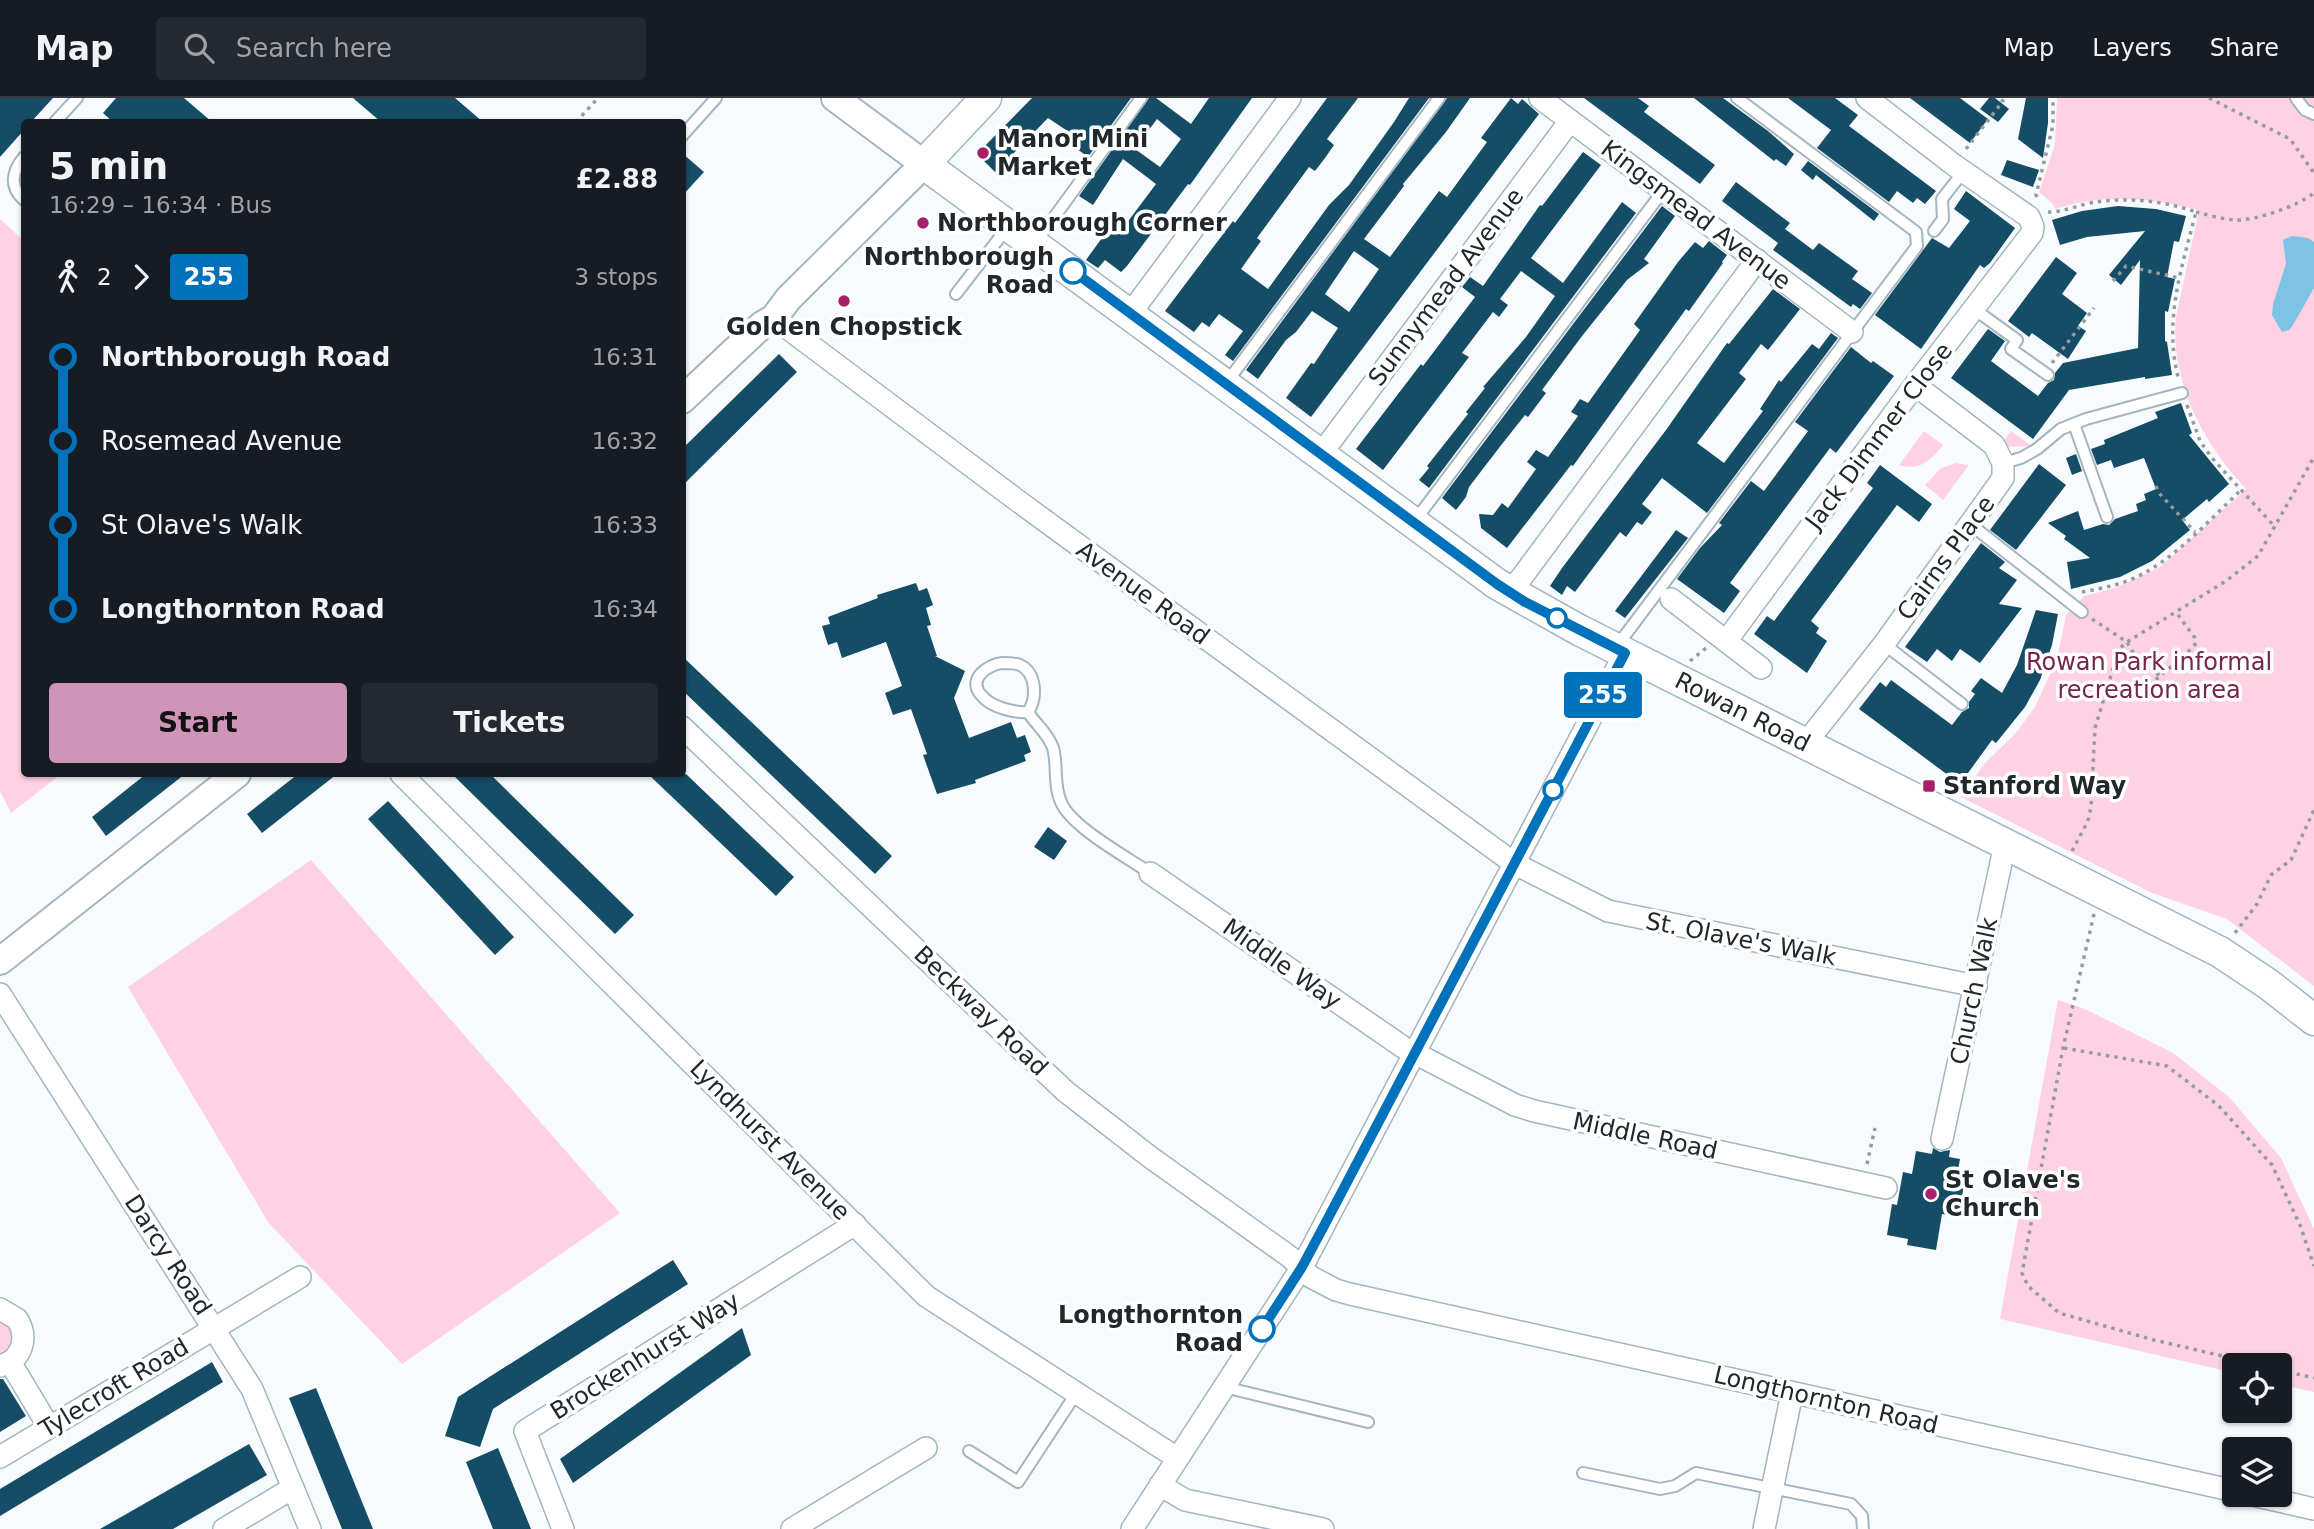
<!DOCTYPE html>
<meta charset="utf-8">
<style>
body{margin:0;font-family:"DejaVu Sans",sans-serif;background:#242831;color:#f1f3f6;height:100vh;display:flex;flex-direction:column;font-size:26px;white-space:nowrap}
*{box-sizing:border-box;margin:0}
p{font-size:23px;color:#9ea1a6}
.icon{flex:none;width:38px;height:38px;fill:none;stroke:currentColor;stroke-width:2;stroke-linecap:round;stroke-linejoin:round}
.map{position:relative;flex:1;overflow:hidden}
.details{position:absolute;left:21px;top:21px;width:665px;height:658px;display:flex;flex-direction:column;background:#171b24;border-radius:7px;box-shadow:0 2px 5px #0004}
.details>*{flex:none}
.badge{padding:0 14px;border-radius:5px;font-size:24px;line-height:46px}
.controls{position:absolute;left:2222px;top:1255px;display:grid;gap:14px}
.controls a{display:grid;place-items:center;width:70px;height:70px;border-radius:7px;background:#171b24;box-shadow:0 2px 5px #0004;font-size:35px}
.map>.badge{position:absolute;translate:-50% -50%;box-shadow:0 0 0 4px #fff}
.legs{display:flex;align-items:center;gap:10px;height:77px;padding:0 28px;font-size:23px}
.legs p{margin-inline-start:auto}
.overview{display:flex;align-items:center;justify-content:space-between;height:119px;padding:0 28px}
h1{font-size:38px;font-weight:600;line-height:52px}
.action{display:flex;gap:14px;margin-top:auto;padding:14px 28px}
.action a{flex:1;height:80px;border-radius:7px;background:#cf94b7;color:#111;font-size:28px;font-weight:600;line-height:80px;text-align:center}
.action a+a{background:#242831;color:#f1f3f6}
ul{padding:0 28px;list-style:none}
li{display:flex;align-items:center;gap:24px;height:84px;font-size:26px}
li i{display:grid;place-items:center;width:10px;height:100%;margin:0 9px;background:currentColor}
li i::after{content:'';width:18px;height:18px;margin:-9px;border:5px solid;border-radius:50%;background:#171b24}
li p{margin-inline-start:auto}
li:first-child i{background:linear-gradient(#0000 50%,currentColor 0)}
li:last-child i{background:linear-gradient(currentColor 50%,#0000 0)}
header{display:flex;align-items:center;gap:42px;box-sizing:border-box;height:98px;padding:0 35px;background:#171b24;border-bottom:2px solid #363941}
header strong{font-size:33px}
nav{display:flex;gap:38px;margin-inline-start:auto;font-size:24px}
.search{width:490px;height:63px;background:#242831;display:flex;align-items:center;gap:18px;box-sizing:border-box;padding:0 24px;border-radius:7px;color:#9ea1a6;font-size:26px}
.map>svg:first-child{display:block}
.green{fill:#fed2e3}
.water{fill:#7cc3e6}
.building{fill:#144d65;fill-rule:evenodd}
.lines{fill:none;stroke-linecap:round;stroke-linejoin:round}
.service-casing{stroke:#a3b6c0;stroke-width:14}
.minor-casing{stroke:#a3b6c0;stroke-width:24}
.tertiary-casing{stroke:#a3b6c0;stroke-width:30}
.secondary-casing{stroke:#a3b6c0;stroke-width:33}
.path{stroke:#969b9e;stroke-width:3.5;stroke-dasharray:3.5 5;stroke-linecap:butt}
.service{stroke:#fff;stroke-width:10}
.minor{stroke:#fff;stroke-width:21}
.tertiary{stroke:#fff;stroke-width:26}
.secondary{stroke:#fff;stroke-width:30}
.line-1-casing{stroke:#fff;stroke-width:16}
.line-1{stroke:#0072bc;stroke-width:10}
.poi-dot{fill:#a6206a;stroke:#fff;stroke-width:2.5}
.stop-1-dot{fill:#fff;stroke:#0072bc;stroke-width:3.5}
.labels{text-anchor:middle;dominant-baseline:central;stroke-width:7;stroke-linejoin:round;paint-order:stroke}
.poi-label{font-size:24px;font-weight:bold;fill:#21282c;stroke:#fff;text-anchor:start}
.street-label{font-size:24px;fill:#21282c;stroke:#fff}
.stop-label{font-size:24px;font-weight:bold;fill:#21282c;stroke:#fff;text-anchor:end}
.park-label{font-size:24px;fill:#74264d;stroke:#fff}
</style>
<header>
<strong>Map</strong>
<div class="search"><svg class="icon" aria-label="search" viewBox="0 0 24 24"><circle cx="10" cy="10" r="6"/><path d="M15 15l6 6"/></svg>Search here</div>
<nav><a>Map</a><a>Layers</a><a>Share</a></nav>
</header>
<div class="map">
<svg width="2314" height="1431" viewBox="0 0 2314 1431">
<rect width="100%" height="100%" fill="#f7fbfd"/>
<g class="green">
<path d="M2057 0H2314V888L2227 821 2152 795 1961 699 1985 665 2016 635 2035 609 2057 561 2066 517 2084 498 2115 490 2160 469 2246 391C2203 345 2170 284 2176 219L2199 112C2150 100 2104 95 2055 111L2053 106 2039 94 2055 46Z"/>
<polygon points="0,121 24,143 24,676 61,676 11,715 0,693"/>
<path d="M1924 333 1943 347C1931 362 1919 374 1899 367Z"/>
<polygon points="2011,333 2030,347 2030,348 2007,349 2003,344"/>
<polygon points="1956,365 1969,367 1943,402 1925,387 1941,370"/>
<polygon points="311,762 620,1115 402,1266 268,1124 128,889"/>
<polygon points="2058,902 2085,911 2173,955 2229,999 2281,1060 2314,1131 2314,1294 2280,1286 2280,1267 2235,1267 2235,1275 2000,1221"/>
<polygon points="0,1214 20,1233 0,1265"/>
</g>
<polygon class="water" points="2292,138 2308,140 2314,144 2314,190 2293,227 2289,232 2282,234 2272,217 2273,206 2286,166 2283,142"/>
<g class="building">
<polygon points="0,0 53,0 31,24 24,24 24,32 0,59"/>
<polygon points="116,0 184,0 212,24 113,24 103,15"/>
<polygon points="353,0 455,0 483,24 381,24"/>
<polygon points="1032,0 1131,0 1088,59 1073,48 1078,40 1048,20 1009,60 1015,67 1003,78 998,71 995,74 977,56"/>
<path d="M1149 0H1156L1191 26 1209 0H1252L1190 87 1188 86 1127 168 1121 174 1105 162 1098 170 1086 162 1107 133 1110 135 1120 122 1126 126 1156 86 1123 61 1093 107 1079 98ZM1157 21 1181 41 1160 69 1135 51Z"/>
<polygon points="1327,0 1358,0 1327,41 1334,47 1325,60 1315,73 1309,69 1257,140 1261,143 1241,171 1268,191 1329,107 1349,87 1394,24 1409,0 1429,0 1233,263 1225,257 1243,233 1219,216 1209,229 1202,224 1194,234 1165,213 1233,123 1235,125"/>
<path d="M1447 0H1470L1446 34 1403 86 1404 88 1364 141 1390 159 1439 93 1447 99 1487 44 1481 40 1511 0 1518 6 1522 1 1539 16 1311 319 1286 300 1311 265 1314 266 1338 230 1312 213 1296 234 1286 242 1258 281 1246 272ZM1354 153 1379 171 1349 214 1325 196Z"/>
<polygon points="1584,0 1638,0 1649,8 1644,14 1715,67 1700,86"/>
<polygon points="1694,0 1723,0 1768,33 1794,56 1786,68 1776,61 1774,63"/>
<polygon points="1788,0 1835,0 1858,17 1849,28 1936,93 1925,106 1917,100 1913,105 1897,93 1889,104 1817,50 1831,32"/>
<polygon points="1910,0 1960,0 1988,21 1970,45"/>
<polygon points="1989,0 1995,0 2009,11 1998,24 1980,11"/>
<polygon points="2026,0 2048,0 2048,25 2043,60 2018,41"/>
<polygon points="1583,54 1601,67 1531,160 1563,185 1622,104 1636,115 1429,390 1419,382 1429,370 1427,368 1468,316 1466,314 1485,290 1483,289 1526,239 1555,198 1521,173 1500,201 1508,207 1499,219 1493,214 1462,255 1469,259 1383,372 1356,351 1421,266 1423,268 1475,199 1462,189 1470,179 1483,188 1540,107 1542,108"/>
<polygon points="682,55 704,74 682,98"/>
<polygon points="2007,62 2039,72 2033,89 2001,77"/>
<polygon points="1808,63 1879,116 1874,123 1816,77 1813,82 1801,72"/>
<polygon points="1736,84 1790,125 1785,131 1813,152 1819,145 1858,173 1852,181 1872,195 1860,211 1853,206 1851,209 1773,152 1778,145 1722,103"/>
<polygon points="1966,93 2015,130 1990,165 1984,170 1980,167 1921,251 1875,217 1932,140 1949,150 1970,123 1954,111"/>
<polygon points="1662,108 1675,118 1644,161 1649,165 1627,182 1582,238 1542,292 1546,295 1528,319 1525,317 1502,346 1469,389 1466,399 1456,412 1442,400"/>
<polygon points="2118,108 2156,111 2186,118 2179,144 2174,143 2167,179 2175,181 2168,214 2165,213 2165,243 2167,244 2172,277 2145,281 2145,279 2069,292 2033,341 1951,280 1988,231 2005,243 1991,263 2038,298 2048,285 2054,282 2055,275 2063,265 2138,250 2140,162 2121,187 2109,177 2145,133 2087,139 2060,147 2052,122 2082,113"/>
<polygon points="1709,143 1727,157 1722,164 1723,165 1689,213 1686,211 1573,368 1571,367 1507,450 1481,430 1479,416 1493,417 1502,405 1508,410 1536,371 1527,364 1536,352 1548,359 1578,318 1571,314 1580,301 1588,305 1640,232 1634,226 1678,164 1695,144 1703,150"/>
<polygon points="2056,159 2077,175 2062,196 2087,215 2078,228 2086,233 2068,261 2032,235 2029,239 2008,223"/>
<polygon points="1773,191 1800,211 1768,252 1761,246 1739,275 1746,281 1697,345 1724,365 1763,313 1760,311 1779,282 1781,284 1812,246 1819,251 1831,235 1838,240 1707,415 1662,380 1642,406 1652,414 1642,427 1637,424 1626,439 1620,434 1575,494 1567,488 1562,497 1550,488 1562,470 1666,332 1727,245 1729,246"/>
<polygon points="1851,249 1871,265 1873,263 1894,278 1836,355 1830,350 1730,485 1740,493 1724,515 1677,481 1700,450 1722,427 1719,425 1751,383 1764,393 1808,333 1795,324"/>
<polygon points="779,256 797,274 682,388 682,351"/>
<polygon points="2181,305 2192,335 2189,337 2229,386 2209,404 2207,401 2182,422 2190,432 2152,463 2120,479 2071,491 2067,464 2090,460 2064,441 2066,438 2048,425 2078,413 2084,432 2103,426 2109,427 2115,421 2138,413 2136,406 2146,402 2144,396 2156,391 2144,360 2114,370 2111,362 2097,367 2091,351 2105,346 2104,342 2158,320 2155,314"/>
<polygon points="2076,356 2082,373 2072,377 2066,360"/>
<polygon points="2039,366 2066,387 2016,452 1990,432"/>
<polygon points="1880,367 1932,406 1919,424 1897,407 1811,523 1819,530 1816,535 1827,543 1807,575 1754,536 1767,518 1774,523 1873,390 1867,385"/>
<polygon points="1676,432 1688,440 1625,520 1615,513"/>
<polygon points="1981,445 2005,464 1999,470 2017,482 1999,506 2022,510 1980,565 1960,551 1952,563 1937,551 1927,564 1905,549"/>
<polygon points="916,485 919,493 927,490 933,507 926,510 931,527 927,528 937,558 935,558 965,573 954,600 969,640 1011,624 1017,640 1025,637 1031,654 1024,657 1026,663 975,682 976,685 937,696 923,657 927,656 911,611 893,617 885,595 902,588 886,544 842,560 837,544 828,547 822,528 830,526 828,519 878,500 877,497"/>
<polygon points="2036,512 2058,516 2052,547 2040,582 2025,609 1996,645 1992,642 1960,686 1859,611 1880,584 1886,589 1891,582 1952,627 1962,614 1969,610 1969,604 1975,596 1971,593 1981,580 2002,595 2017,567"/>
<polygon points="682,558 892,758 875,776 682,592"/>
<polygon points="146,676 185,676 106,738 92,719"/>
<polygon points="298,676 337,676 262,735 247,716"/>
<polygon points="452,676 490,676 634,817 615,836"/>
<polygon points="648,676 686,676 794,779 776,798"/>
<polygon points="388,703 514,839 495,857 368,721"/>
<polygon points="1048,729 1067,743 1054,762 1034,749"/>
<polygon points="1933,1050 1940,1054 1950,1052 1949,1059 1960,1061 1956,1084 1964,1086 1959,1119 1942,1116 1936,1152 1907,1147 1908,1141 1887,1137 1892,1106 1897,1107 1903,1074 1912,1076 1916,1053 1932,1056"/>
<polygon points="673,1162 688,1186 493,1311 480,1349 445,1338 458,1299"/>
<polygon points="742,1230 751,1257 573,1385 560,1361"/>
<polygon points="212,1264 223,1284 0,1418 0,1391"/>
<polygon points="0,1281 3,1281 26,1318 0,1334"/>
<polygon points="316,1290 373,1431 342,1431 289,1300"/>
<polygon points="249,1346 267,1377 173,1431 100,1431"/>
<polygon points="498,1350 531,1431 493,1431 466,1364"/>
</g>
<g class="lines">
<g class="service-casing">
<g id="service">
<polyline points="2296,0 2305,12 2314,16"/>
<polyline points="55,24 77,0"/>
<polyline points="682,38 716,0"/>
<path d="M24 59C12 73 9 89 24 102"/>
<polyline points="1934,133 1943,121 1942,101 1964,73"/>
<polyline points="1036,144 1141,0"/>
<polyline points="956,196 1007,130"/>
<polyline points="1974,211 2017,242 2011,251 2048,277"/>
<polyline points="1227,284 1439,0"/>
<polyline points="2074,326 2107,419"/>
<polyline points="2003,365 2021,360 2037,351 2061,331 2086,321 2182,295"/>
<polyline points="1414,424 1663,93"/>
<polyline points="1970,426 2082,514"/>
<polyline points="1884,546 1962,606"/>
<polyline points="1617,548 1917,148 1916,134 1737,0"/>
<path d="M1002 565C1008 565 1015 565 1020 567 1037 575 1037 601 1028 614 1014 615 991 609 982 598 966 582 987 567 1002 565Z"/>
<path d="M1028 614C1036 627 1048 635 1053 650 1058 667 1053 687 1061 704 1071 729 1127 759 1150 775"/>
<polyline points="1224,1289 1368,1324"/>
<polyline points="969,1353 1018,1384 1077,1294"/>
<polyline points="1583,1375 1660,1391 1675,1388 1696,1375 1851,1406 1862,1418 1863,1431"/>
</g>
</g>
<g class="minor-casing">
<g id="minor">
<polyline points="1540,0 1852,234"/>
<polyline points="1130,216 1290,0"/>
<polyline points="774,220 1018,403 1515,766 1608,813 1976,888"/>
<polyline points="1321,356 1570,23"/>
<polyline points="1510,495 1757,162"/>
<polyline points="1671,501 1761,570"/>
<polyline points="1727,542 1915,287 2032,135 2033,129 2029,119 1954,67 1867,0"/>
<polyline points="682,629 1065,993 1150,1059 1290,1159 1311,1179 1336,1192 1350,1196 2235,1393"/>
<polyline points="1805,646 1884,546 2003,380 2003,365 1994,347 1915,287"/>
<polyline points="401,676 926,1198 1177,1360"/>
<polyline points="1150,775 1403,949 1515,1007 1534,1013 1886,1090"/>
<polyline points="0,896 252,1291 310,1431"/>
<polyline points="1942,1041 2005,746"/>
<path d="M0 1211 17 1221C29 1240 22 1262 0 1268"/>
<polyline points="10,1264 49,1329"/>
<polyline points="0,1359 300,1179"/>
<polyline points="1160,1387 1185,1402 1323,1431"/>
<polyline points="2248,1396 2314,1411"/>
<polyline points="224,1431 293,1390"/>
<polyline points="563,1431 525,1333 855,1126"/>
<polyline points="792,1431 926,1350"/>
<polyline points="1132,1431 1302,1169 1625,555"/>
<polyline points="1764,1431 1792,1295"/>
</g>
</g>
<g class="tertiary-casing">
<g id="tertiary">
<polyline points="682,302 762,227 774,220 788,201 924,66 835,0"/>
<polyline points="0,863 237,676"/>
</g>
</g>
<g class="secondary-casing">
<g id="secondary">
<path id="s1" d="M986 0 924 66 1497 486 1579 532 2220 854 2268 886 2314 922"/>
</g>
</g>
<g class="path">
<polyline points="2209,0 2290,41 2314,75"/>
<polyline points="576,24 598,0"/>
<polyline points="1966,51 2003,3 1999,0"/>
<polyline points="2037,99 2036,97 2053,27 2053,0"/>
<path d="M2048 114C2061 115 2081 106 2096 104 2129 99 2164 103 2196 114 2181 173 2163 223 2179 283"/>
<path d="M2196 114C2208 117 2222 121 2235 122 2255 123 2298 108 2314 95"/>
<polyline points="2113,183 2126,168 2179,180"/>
<polyline points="2052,265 2094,210"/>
<polyline points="2187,307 2200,343 2212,360 2275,429"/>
<polyline points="2156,388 2158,394 2195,434"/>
<path d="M2082 494C2098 491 2114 488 2130 482 2174 463 2207 424 2241 392"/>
<polyline points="2092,521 2127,544 2132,553 2160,578"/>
<polyline points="1690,563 1706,550"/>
<path d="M2106 593 2139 601C2154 578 2179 566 2196 545L2195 540 2176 514"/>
<polyline points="2072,753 2088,723 2091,709 2095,630 2119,551 2127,544 2226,483 2258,458 2314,359"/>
<polyline points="2094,816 2063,950 2022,1175 2028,1188 2059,1215 2154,1242 2261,1267"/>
<polyline points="2235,835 2257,806 2271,777 2291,762 2314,712"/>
<polyline points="2064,950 2167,968 2219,1008 2272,1067 2300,1127 2314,1168"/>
<polyline points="1867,1066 1875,1030"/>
<polyline points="2280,1272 2314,1280"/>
</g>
<use href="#service" class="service"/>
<use href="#minor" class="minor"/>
<use href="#tertiary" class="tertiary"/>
<use href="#secondary" class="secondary"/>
</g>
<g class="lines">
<g class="line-1-casing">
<polyline id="line-1" points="1073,173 1497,486 1525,504 1625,555 1325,1126 1302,1169 1262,1231"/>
</g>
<use href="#line-1" class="line-1"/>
</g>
<g class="poi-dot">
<circle cx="983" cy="55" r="7"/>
<circle cx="923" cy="125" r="7"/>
<circle cx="844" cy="203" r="7"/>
<rect x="1922" y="681" width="14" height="14" rx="3.5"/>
<circle cx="1931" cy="1096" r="7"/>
</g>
<g class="stop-1-dot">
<circle cx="1073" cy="173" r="12"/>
<circle cx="1557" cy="520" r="9"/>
<circle cx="1553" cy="692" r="9"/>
<circle cx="1262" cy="1231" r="12"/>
</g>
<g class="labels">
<g class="poi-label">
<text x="997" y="41">Manor Mini<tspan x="997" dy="28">Market</tspan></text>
<text x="937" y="125">Northborough Corner</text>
<text x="844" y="229" text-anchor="middle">Golden Chopstick</text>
<text x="1943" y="688">Stanford Way</text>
<text x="1945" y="1082">St Olave's<tspan x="1945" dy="28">Church</tspan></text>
</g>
<g class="street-label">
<text transform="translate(1696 117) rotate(37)">Kingsmead Avenue</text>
<text transform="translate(1446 189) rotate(-53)">Sunnymead Avenue</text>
<text transform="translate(1879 338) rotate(-53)">Jack Dimmer Close</text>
<text transform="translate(1946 460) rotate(-54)">Cairns Place</text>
<text transform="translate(1143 495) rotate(36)">Avenue Road</text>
<text stroke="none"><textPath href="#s1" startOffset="1078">Rowan Road</textPath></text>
<text transform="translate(1741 841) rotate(11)">St. Olave's Walk</text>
<text transform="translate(1282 866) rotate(35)">Middle Way</text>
<text transform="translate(1974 893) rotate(-78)">Church Walk</text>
<text transform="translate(981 913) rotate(44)">Beckway Road</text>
<text transform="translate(1645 1038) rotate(12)">Middle Road</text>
<text transform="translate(770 1042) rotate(45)">Lyndhurst Avenue</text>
<text transform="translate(168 1157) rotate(57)">Darcy Road</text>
<text transform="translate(645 1258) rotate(-32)">Brockenhurst Way</text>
<text transform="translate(114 1290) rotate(-31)">Tylecroft Road</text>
<text transform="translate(1826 1302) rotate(13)">Longthornton Road</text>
</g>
<g class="stop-label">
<text x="1054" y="159">Northborough<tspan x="1054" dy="28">Road</tspan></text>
<text x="1243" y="1217">Longthornton<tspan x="1243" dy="28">Road</tspan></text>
</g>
<g class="park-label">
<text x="2149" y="564">Rowan Park informal<tspan x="2149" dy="28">recreation area</tspan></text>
</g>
</g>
</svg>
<div class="controls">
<a><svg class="icon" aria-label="locate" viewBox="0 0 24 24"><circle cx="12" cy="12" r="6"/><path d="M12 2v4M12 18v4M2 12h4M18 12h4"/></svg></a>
<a><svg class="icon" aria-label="layers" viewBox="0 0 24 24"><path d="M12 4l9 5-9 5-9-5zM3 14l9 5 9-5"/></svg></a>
</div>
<b class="badge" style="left:1603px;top:597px;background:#0072bc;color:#fff">255</b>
<section class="details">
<div class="overview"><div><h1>5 min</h1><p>16:29 – 16:34 · Bus</p></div><b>£2.88</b></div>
<div class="legs"><svg class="icon" aria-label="walk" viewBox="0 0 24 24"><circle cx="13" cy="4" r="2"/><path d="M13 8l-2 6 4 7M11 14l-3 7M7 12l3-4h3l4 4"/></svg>2<svg class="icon" aria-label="forward" viewBox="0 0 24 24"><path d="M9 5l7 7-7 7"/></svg><b class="badge" style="background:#0072bc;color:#fff">255</b><p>3 stops</p></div>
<ul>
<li><i style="color:#0072bc"></i><b>Northborough Road</b><p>16:31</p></li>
<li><i style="color:#0072bc"></i><span>Rosemead Avenue</span><p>16:32</p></li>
<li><i style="color:#0072bc"></i><span>St Olave's Walk</span><p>16:33</p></li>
<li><i style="color:#0072bc"></i><b>Longthornton Road</b><p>16:34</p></li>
</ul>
<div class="action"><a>Start</a><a>Tickets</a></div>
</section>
</div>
